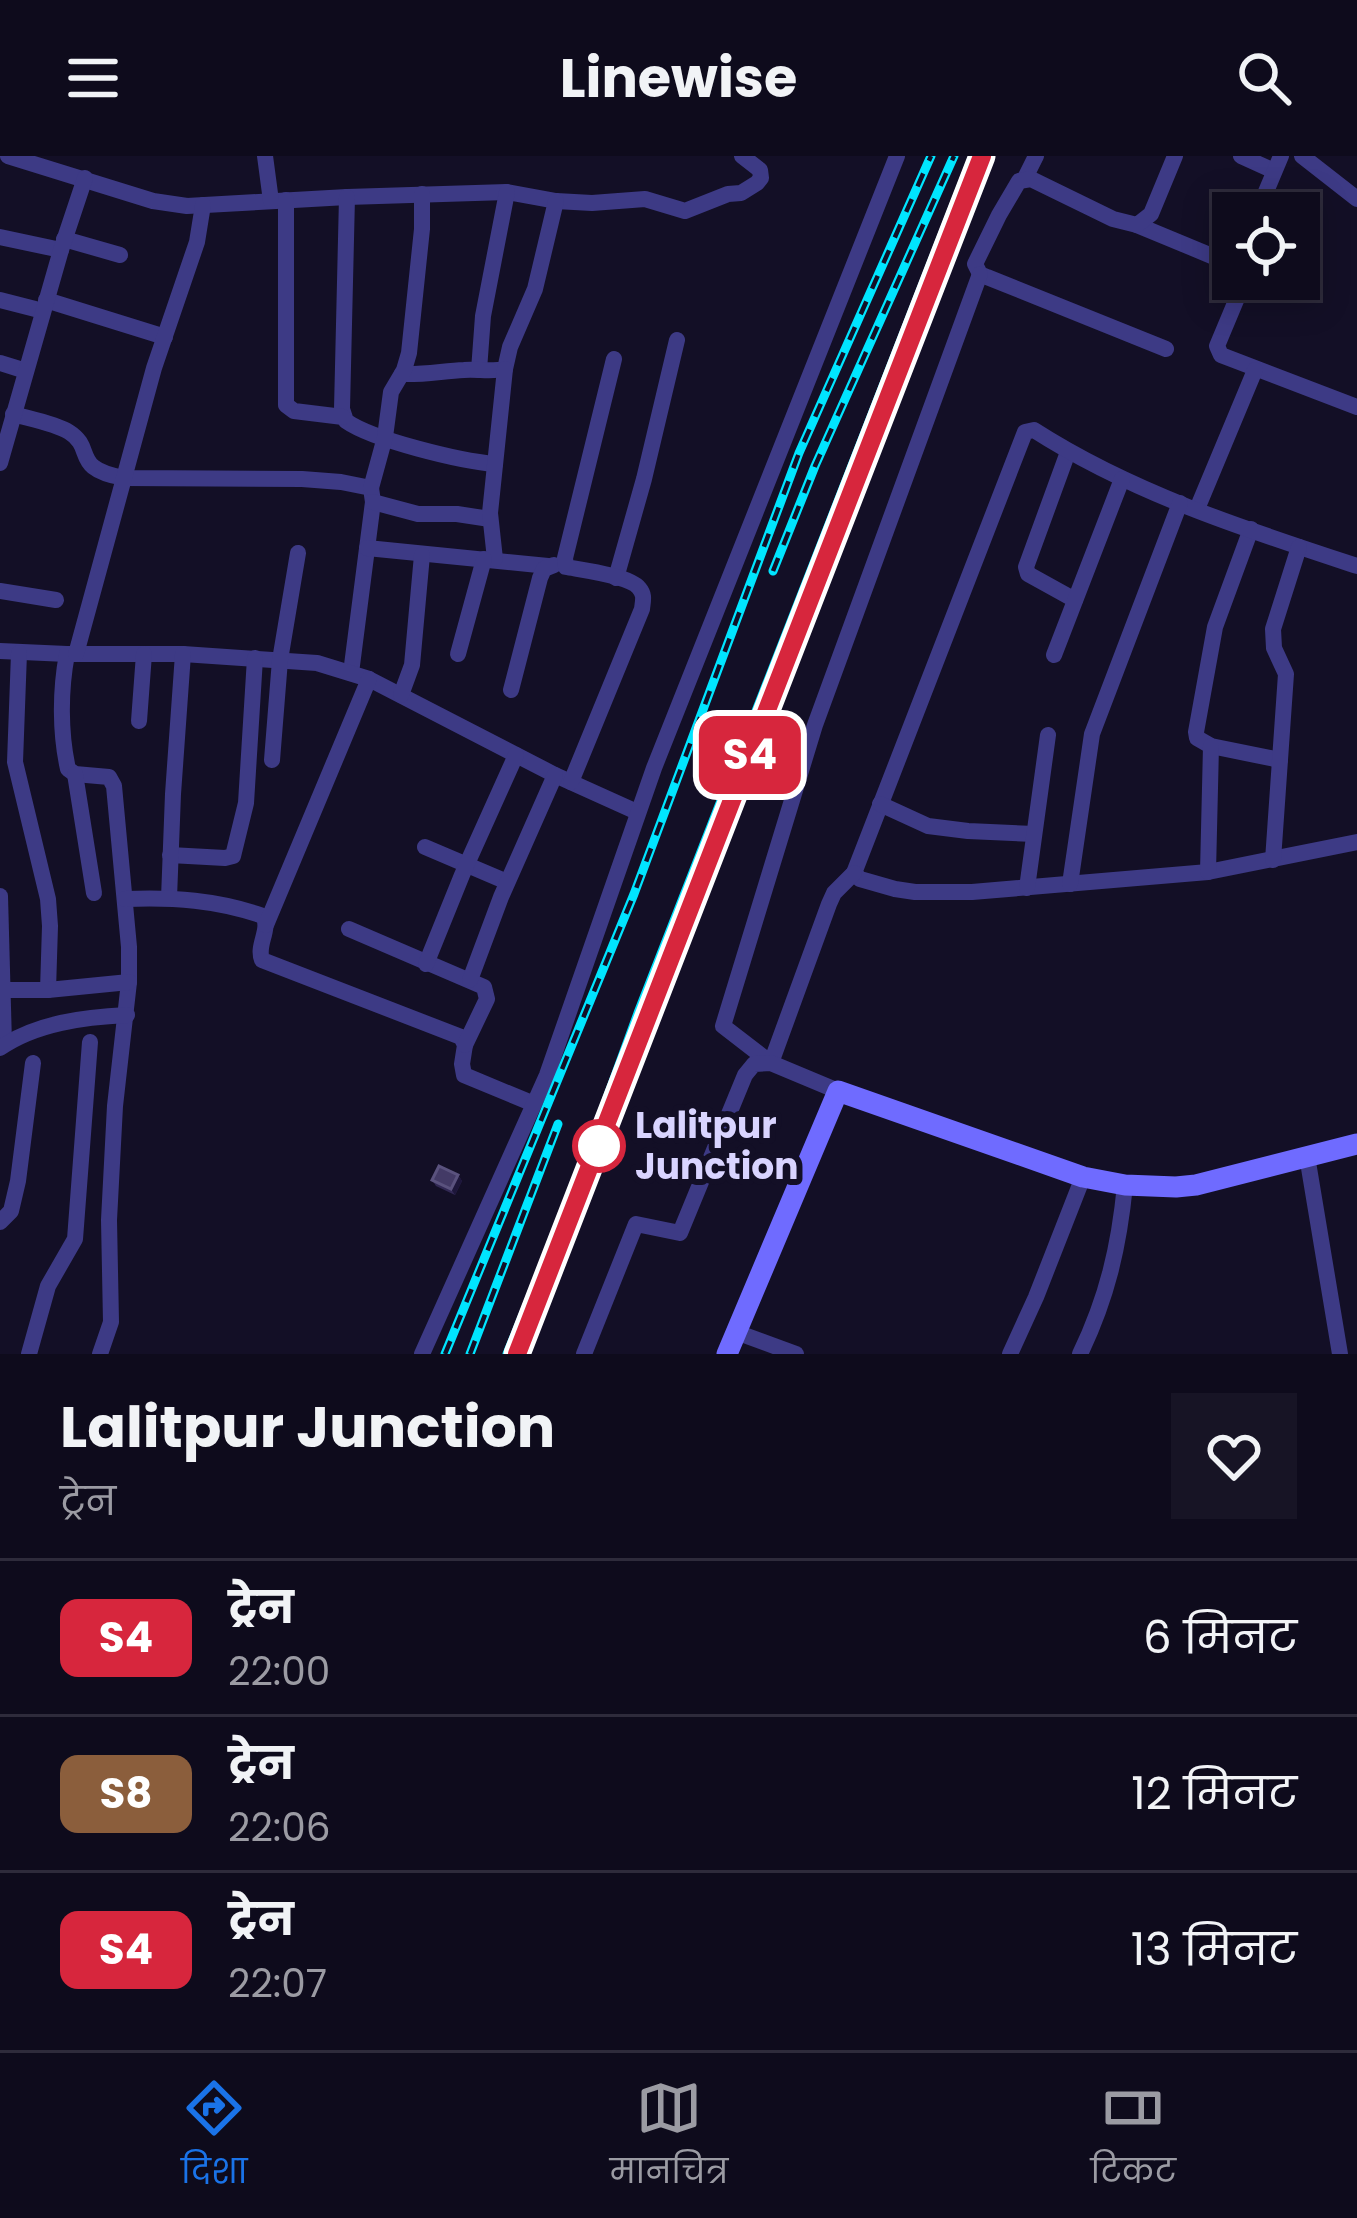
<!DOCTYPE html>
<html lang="hi">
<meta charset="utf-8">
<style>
body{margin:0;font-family:Poppins,"Noto Sans Devanagari",sans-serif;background:#171425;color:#f1f3f6;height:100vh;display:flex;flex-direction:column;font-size:45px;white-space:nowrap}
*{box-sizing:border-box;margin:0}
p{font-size:39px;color:#9b9ba3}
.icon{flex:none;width:66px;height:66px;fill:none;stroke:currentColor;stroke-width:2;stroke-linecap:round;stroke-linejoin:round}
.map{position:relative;height:1198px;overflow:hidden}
.sheet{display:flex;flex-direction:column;background:#0e0b1c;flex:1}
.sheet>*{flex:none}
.badge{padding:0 24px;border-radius:18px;font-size:42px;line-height:78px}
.tools{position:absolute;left:1212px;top:36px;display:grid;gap:24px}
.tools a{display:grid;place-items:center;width:108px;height:108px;border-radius:0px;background:#0e0b1c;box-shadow:0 6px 30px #0003,0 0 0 3px #2e2b3b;font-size:60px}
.map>.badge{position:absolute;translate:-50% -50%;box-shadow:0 0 0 6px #fff}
.round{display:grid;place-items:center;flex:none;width:126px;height:126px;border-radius:0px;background:#171425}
.head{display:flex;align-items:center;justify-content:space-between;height:204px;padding:0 60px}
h1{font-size:57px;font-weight:700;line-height:90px}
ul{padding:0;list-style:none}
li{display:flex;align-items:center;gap:36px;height:156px;padding:0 60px;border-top:3px solid #2e2b3b}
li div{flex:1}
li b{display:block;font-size:45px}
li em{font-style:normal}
li .badge{min-width:132px;font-weight:700;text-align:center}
header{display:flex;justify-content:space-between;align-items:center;height:156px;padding:0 60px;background:#0e0b1c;font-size:54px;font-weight:700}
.menu{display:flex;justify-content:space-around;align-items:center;height:168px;border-top:3px solid #2e2b3b;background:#0e0b1c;font-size:33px;color:#9b9ba3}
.menu a{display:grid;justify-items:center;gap:6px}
.menu .active{color:#1a73e8}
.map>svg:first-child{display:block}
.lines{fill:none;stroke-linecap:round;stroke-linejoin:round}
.street{stroke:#3d3a85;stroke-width:16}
.secondary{stroke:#6f6bff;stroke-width:21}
.rail-casing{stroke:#00e5ff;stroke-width:9}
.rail{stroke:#130f26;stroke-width:4.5;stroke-dasharray:14;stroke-linecap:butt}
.wall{fill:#312854}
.shaded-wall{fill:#1d163a}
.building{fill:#433a66;stroke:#5a527e;stroke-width:3}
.line-casing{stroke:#fff;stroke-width:27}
.line{stroke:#d7263d;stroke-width:18}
.stop-dot{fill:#fff;stroke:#d7263d;stroke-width:6}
.labels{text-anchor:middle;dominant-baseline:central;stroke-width:12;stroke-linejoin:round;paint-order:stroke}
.stop-label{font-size:36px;font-weight:bold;fill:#d9d4ff;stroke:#130f26;text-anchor:start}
</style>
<header><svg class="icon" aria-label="menu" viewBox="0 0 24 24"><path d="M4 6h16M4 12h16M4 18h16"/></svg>Linewise<svg class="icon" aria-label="search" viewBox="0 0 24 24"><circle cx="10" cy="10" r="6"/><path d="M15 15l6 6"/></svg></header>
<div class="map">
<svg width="1357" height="1198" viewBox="0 0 1357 1198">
<rect width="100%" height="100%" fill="#130f26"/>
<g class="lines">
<g class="street">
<polyline points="8,0 153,45 187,50 347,41 507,36 556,45 592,47 645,43 685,55 728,38 741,37 757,27 761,22 760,14 742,0"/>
<polyline points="265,0 271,45"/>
<polyline points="1241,0 1274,15"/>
<polyline points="1302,0 1357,43"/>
<polyline points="1025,22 1036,0"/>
<path d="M347 41 342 253 346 265C373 284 460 305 495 308"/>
<polyline points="286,44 286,249 294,255 343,261"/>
<polyline points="1257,57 1281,0"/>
<polyline points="1137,69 1219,103 1233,105"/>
<polyline points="0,81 61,94"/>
<polyline points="64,83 120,99"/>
<polyline points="1245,123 1217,190 1221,199 1357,251"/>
<polyline points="0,144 43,155"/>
<polyline points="46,144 165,181"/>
<polyline points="1166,193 987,121 980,118 975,108 999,59 1019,25 1031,23 1113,63 1137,69 1151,58 1175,0"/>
<polyline points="0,207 26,215"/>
<polyline points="479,214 483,160 507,36"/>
<path d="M402 218C423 219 443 215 464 214 478 213 491 216 505 213L510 191 535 133 556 45"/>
<path d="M13 258C30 263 54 267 69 276 96 293 70 312 124 322L302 323 341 326 371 332 373 346 351 517"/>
<polyline points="1068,296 1026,411 1028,418 1075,444"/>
<polyline points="0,307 61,94 85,22"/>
<polyline points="371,332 385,281 391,236 404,214 409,197 422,73 422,38"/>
<polyline points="373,346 418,358 457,358 490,363"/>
<polyline points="1197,353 1255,214"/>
<polyline points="1251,373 1215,471 1196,576 1197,582 1211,590 1280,604"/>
<polyline points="367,392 548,410"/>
<polyline points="495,403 490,357 505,213"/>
<path d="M1357 410C1247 374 1132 337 1034 274L1025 276 854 717 860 723 895 733 915 736H972L1208 716 1357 686"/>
<polyline points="616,422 644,323 677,184"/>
<polyline points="0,435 56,444"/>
<polyline points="0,495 67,498 183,498 317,507 369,523 555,619 637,656"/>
<polyline points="19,497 15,606 48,743 50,770 48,834"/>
<path d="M67 498C60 535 60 577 68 613L75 618 109 621 114 630 129 791V826L115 950 109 1064 111 1166 100 1198"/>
<polyline points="76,498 154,212 197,86 203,49"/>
<polyline points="458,498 484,403"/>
<polyline points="1054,499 1122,323"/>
<polyline points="511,534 540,422 544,413 554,409"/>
<polyline points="401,539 412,509 422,399"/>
<polyline points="139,565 144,498"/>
<polyline points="272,604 280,504 298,397"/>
<polyline points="75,618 94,737"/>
<path d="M571 626 642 453C643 444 645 439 639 432 630 420 582 414 566 411L565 402 614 203"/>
<polyline points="880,648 928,670 968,675 1034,678"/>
<polyline points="425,691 507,726"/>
<polyline points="170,699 225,702 233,700 246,647 255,502"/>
<polyline points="1273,704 1286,518 1274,492 1273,473 1299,391"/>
<polyline points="1208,716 1211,590"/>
<polyline points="854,717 834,737 829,748 771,907 723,870 815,569 980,118"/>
<polyline points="1070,728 1092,578 1180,347"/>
<polyline points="1027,732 1048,579"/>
<polyline points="0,740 4,888"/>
<polyline points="169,742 173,638 183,498"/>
<path d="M125 743C173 741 217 744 263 760 271 774 256 789 262 804L461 881 465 889 462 908 464 919 534 948"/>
<polyline points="266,769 369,523"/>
<polyline points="349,773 484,831 487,843 465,889"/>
<polyline points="426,808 462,719 516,599"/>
<polyline points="470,824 501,741 555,619"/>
<polyline points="0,834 48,834 129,826"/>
<path d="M0 892C36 867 85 861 127 859"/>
<polyline points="1307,1000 1340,1198"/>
<polyline points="0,1066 11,1055 18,1025 33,907"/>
<polyline points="736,1176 796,1198"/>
<polyline points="29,1198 48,1130 75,1083 90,886"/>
<polyline points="422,1198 547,919 654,612 897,0"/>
<polyline points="584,1198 636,1068 680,1077 745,919 754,908 771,907 838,935"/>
<polyline points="1010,1198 1036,1141 1083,1021"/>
<path d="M1080 1198C1107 1142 1119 1091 1125 1029"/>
</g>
<polyline class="secondary" points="727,1198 838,935 1083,1021 1125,1029 1176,1031 1196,1029 1357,988"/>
<g class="rail-casing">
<g id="rail">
<polyline points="773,415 815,310 954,0"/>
<polyline points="445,1198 634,738 799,297 931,0"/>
<polyline points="470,1198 558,968"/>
<polyline points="507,1198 571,1041 638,857 973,0"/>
</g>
</g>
<use href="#rail" class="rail"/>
</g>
<polygon class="wall" points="458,1019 462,1025 455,1039 436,1030 432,1024"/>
<polygon class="shaded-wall" points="458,1019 462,1025 455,1039 451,1033"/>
<polygon class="building" points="439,1010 458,1019 451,1033 432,1024"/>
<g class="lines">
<g class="line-casing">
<polyline id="line" points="517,1198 982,0"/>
</g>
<use href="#line" class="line"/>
</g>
<circle class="stop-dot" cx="599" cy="990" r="24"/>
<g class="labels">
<g class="stop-label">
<text x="635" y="969">Lalitpur<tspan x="635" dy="41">Junction</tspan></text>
</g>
</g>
</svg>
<div class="tools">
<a><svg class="icon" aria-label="locate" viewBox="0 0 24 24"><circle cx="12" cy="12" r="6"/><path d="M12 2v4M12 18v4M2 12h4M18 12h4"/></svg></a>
</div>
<b class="badge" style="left:750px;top:599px;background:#d7263d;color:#fff">S4</b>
</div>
<section class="sheet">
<div class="head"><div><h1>Lalitpur Junction</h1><p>ट्रेन</p></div><a class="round"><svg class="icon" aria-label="heart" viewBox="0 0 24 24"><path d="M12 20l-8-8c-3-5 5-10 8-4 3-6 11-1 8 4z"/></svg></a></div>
<ul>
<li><span class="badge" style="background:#d7263d;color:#fff">S4</span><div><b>ट्रेन</b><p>22:00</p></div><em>6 मिनट</em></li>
<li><span class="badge" style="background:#8b5e3c;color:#fff">S8</span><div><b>ट्रेन</b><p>22:06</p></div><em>12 मिनट</em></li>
<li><span class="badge" style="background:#d7263d;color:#fff">S4</span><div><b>ट्रेन</b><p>22:07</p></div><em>13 मिनट</em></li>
</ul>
</section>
<nav class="menu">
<a class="active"><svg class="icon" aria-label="directions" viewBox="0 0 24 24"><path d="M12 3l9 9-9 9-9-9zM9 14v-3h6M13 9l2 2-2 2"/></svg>दिशा</a>
<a><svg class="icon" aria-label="map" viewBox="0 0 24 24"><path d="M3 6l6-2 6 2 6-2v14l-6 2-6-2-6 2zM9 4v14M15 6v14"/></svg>मानचित्र</a>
<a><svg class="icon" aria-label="tickets" viewBox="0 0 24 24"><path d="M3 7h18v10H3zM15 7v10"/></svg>टिकट</a>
</nav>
